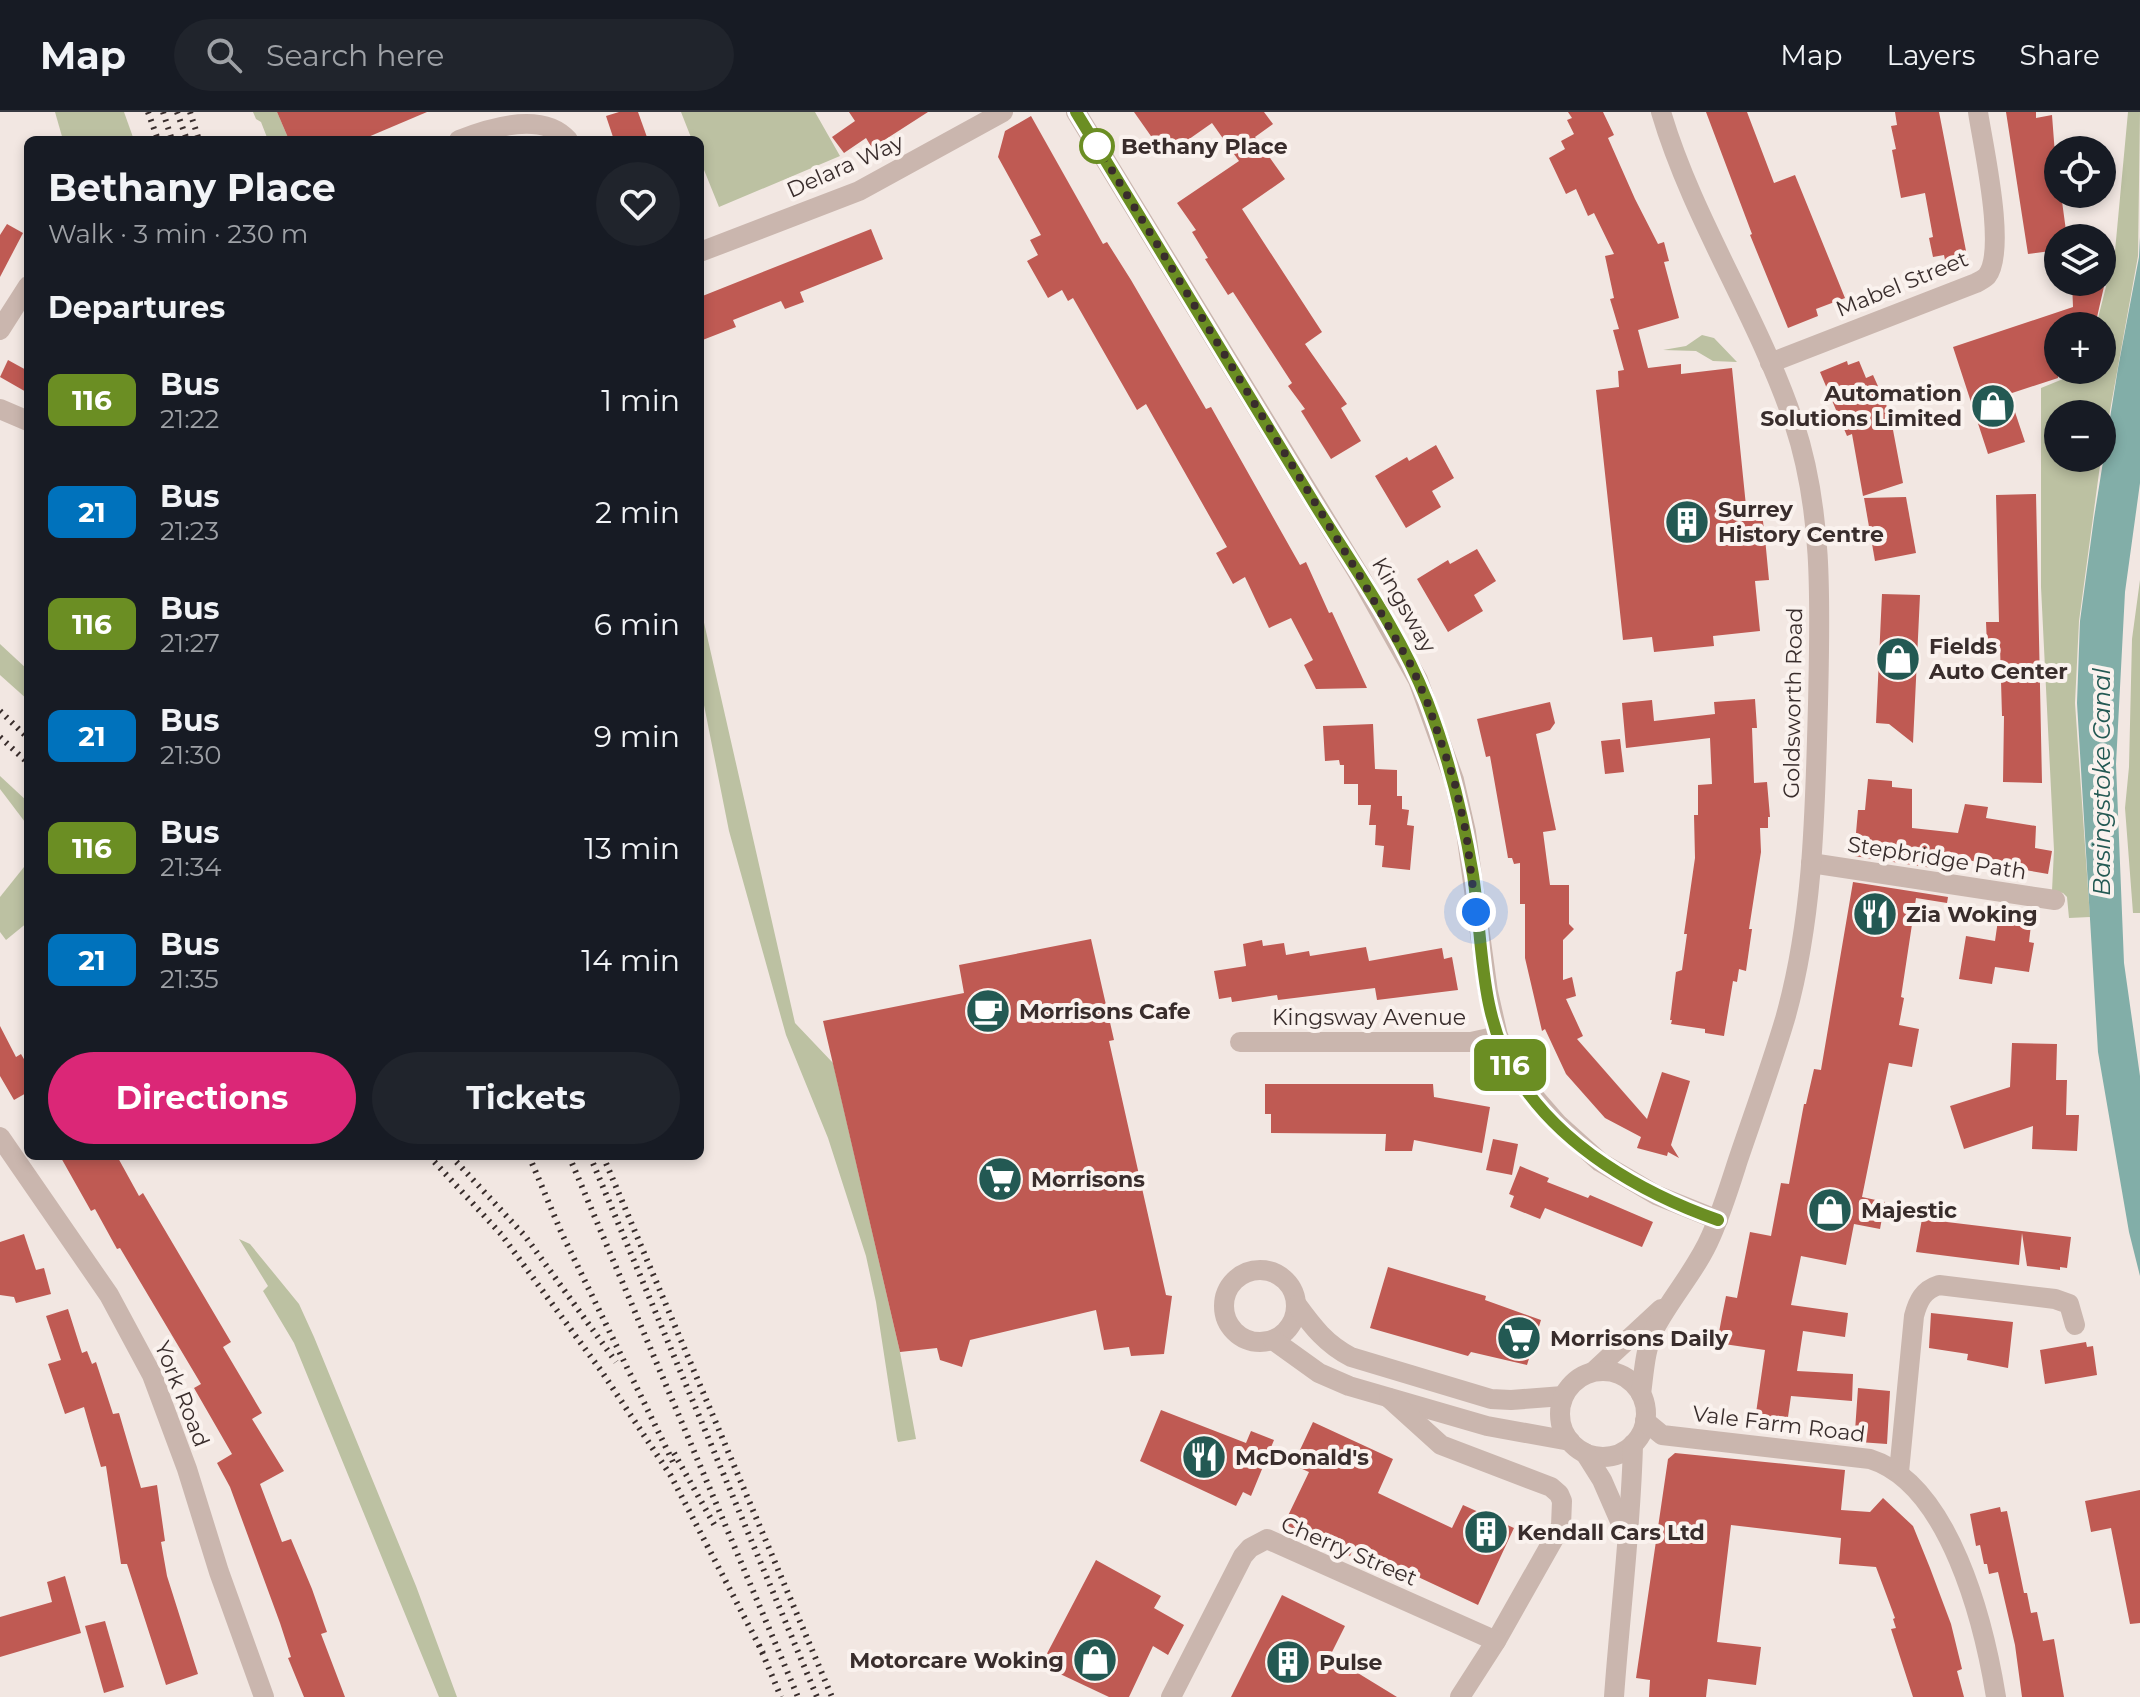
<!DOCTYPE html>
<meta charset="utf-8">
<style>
body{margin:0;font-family:Montserrat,sans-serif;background:#20242c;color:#f1f3f6;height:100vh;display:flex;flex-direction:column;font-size:30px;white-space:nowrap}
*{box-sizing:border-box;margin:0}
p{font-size:26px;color:#9ea1a6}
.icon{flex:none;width:44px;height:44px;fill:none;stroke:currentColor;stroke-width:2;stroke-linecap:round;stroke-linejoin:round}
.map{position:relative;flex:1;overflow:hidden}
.details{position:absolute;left:24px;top:24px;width:680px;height:1024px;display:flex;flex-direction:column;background:#171b24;border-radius:12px;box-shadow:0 4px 12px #0003}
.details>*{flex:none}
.badge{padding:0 16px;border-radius:12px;font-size:28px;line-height:52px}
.buttons{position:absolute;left:2044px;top:24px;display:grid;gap:16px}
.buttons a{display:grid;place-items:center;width:72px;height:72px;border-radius:50%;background:#171b24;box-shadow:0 4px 12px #0003;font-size:40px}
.you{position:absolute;width:40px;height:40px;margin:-20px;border:6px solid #fff;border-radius:50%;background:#1a73e8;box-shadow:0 0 0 12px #1a73e833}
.map>.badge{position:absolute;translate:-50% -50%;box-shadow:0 0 0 4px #fff}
h2{padding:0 24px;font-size:30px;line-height:72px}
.round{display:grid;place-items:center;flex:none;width:84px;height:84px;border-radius:42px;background:#20242c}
.headline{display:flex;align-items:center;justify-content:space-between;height:136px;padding:0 24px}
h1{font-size:38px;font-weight:700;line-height:60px}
.cta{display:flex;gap:16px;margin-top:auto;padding:16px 24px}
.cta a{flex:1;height:92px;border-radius:48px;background:#db2777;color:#fff;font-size:32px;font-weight:700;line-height:92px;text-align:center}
.cta a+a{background:#20242c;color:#f1f3f6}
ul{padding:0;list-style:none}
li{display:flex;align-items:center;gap:24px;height:112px;padding:0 24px}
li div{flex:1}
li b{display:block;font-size:30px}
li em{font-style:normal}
li .badge{min-width:88px;font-weight:700;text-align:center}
header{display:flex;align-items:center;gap:48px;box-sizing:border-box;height:112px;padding:0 40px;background:#171b24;border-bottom:2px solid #363941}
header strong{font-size:38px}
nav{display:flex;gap:44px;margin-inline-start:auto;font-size:28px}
.search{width:560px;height:72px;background:#20242c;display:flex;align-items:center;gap:20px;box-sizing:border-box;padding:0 28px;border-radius:44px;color:#9ea1a6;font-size:30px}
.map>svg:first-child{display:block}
.green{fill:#bcc1a2}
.water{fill:#82aea8}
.building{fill:#bf5a53}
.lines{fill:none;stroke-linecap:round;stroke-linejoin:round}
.minor{stroke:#cab6ae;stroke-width:20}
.rail{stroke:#392d2c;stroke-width:6;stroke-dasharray:2 6;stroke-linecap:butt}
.line-casing{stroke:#fff;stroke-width:18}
.line{stroke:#6b8e23;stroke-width:12}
.walk{stroke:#392d2c;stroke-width:8;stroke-dasharray:0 14.4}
.stop-dot{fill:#fff;stroke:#6b8e23;stroke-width:4}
.labels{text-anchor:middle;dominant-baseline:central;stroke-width:8;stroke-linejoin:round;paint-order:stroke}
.stop-label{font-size:22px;font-weight:bold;fill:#392d2c;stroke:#faf2ee;text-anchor:start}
.street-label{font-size:22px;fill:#392d2c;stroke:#faf2ee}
.poi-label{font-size:22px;font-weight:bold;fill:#392d2c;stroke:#faf2ee;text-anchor:start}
.water-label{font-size:24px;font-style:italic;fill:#235953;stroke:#faf2ee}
</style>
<header>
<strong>Map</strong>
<div class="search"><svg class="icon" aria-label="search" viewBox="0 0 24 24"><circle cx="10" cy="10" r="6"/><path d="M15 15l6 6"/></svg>Search here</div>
<nav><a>Map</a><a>Layers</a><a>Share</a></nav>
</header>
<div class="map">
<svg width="2140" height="1585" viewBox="0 0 2140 1585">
<rect width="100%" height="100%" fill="#f2e7e2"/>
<g class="green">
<polygon points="55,0 124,0 134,28 63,28"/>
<polygon points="253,0 277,0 289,28 268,28 261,10 256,7"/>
<polygon points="681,0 815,0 840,44 719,95 700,48 700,28 692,28"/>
<polygon points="2128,0 2140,0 2138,144 2102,343 2102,302 2058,302 2058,346 2101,346 2079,509 2075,591 2090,805 2069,806 2067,785 2063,781 2052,779 2054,738 2041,475 2041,276 2085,258 2102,258 2102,214 2096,214 2115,139"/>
<polygon points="1702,223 1714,226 1737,250 1713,249 1696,239 1663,238 1686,234"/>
<polygon points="2140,468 2140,801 2133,801 2125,696 2129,655 2132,527"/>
<polygon points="700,493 795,911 833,951 900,1240 916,1327 898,1330 897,1327 876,1190 866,1144 828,1026 786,923 729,719 700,573"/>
<polygon points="0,532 28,558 28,588 0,563"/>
<polygon points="0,664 28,690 28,714 0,677"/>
<polygon points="28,750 28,810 6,828 0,820 0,785"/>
<polygon points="239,1127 250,1132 299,1192 314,1225 416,1474 457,1585 439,1585 294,1231 263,1179 268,1174"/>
</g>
<polygon class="water" points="2140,125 2140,371 2125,480 2116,652 2124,851 2140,964 2140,1164 2129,1120 2098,940 2077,591 2080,509 2094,406 2118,256 2139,145"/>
<g class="building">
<polygon points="277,0 427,0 361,28 289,28"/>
<polygon points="619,0 638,0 648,28 614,28 606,4"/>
<polygon points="849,0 928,0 872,36 866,26 844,41 832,25 855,9"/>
<polygon points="1134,0 1264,0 1273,12 1255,25 1285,67 1242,97 1322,220 1305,232 1347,292 1341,296 1361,329 1331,347 1301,299 1305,297 1288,274 1292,271 1233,180 1228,183 1205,147 1208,146 1192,120 1196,118 1177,91 1239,49 1212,11 1165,44"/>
<polygon points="1568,0 1603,0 1614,23 1608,26 1635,87 1658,132 1664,130 1669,149 1664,150 1679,206 1638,218 1648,256 1681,252 1681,262 1732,256 1746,394 1761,393 1765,426 1769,468 1755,469 1760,519 1713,524 1714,534 1654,540 1652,525 1623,528 1596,278 1619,275 1618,259 1624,258 1613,218 1619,217 1610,187 1614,186 1605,144 1614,142 1594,101 1588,104 1576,77 1566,82 1549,46 1565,37 1561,29 1574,22 1567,8 1572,6"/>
<polygon points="1706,0 1747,0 1774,71 1795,63 1845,186 1816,197 1818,204 1788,216 1750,123 1752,122"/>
<polygon points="1895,0 1939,0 1968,149 1946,153 1944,143 1933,145 1929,126 1933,125 1925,81 1901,86 1892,38 1896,37 1891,14 1897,13"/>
<polygon points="2006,0 2036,0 2036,6 2052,3 2058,82 2061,82 2067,126 2058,126 2058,138 2028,142"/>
<polygon points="1031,4 1103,132 1107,130 1131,168 1206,297 1211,295 1300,453 1306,450 1329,501 1332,500 1367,576 1316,577 1304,553 1313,548 1291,506 1269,516 1245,465 1233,472 1216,441 1227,435 1146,292 1137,298 1073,186 1068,189 1062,178 1048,186 1027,149 1038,143 1030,128 1041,123 998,45 1005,19"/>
<polygon points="7,112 23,121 0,165 0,123"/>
<polygon points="871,117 883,147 800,180 804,190 785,197 781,189 733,208 736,215 700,229 700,185"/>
<polygon points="2072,170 2105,170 2095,214 2058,214 2058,266 2009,282 2025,330 1988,342 1953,235 2073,195"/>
<polygon points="8,248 28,259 28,281 0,265"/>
<polygon points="1847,249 1848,253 1859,249 1866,266 1873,263 1885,290 1890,302 1903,371 1863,384 1852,322 1847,324 1820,260"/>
<polygon points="1436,333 1454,366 1432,379 1441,395 1406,416 1375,364 1407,345 1409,349"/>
<polygon points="2036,382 2042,671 2003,670 2004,604 2002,604 2000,534 1987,534 1986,510 1999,510 1996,383"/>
<polygon points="1906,385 1916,441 1875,449 1864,386"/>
<polygon points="1477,437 1496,469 1474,483 1483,499 1448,520 1417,467 1448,448 1450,452"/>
<polygon points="1882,482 1920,483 1913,631 1889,612 1876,611"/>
<polygon points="1755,587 1757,616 1752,616 1754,671 1767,670 1770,705 1768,705 1768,716 1760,716 1761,740 1749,817 1752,817 1746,859 1739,857 1737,870 1733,869 1724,924 1705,921 1705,917 1671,912 1672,908 1670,908 1676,860 1682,858 1687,822 1684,822 1695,746 1694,703 1698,703 1698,673 1712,672 1710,626 1626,636 1622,591 1652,588 1654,609 1715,602 1714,590"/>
<polygon points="1550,590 1555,611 1550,618 1536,622 1556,718 1543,720 1550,773 1569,773 1569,812 1574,817 1563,828 1563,868 1572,865 1576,884 1566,887 1583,924 1577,927 1647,1007 1662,960 1690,969 1671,1033 1679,1046 1668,1040 1667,1044 1637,1036 1641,1025 1605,1006 1566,962 1545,917 1542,919 1525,846 1525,792 1520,792 1520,751 1514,752 1512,746 1508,746 1490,644 1486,645 1477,607"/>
<polygon points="1373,612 1375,657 1397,658 1397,684 1402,684 1402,697 1409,698 1407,713 1414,714 1410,758 1382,755 1384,734 1375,733 1376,713 1369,713 1371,693 1358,693 1358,672 1344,672 1344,653 1340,653 1339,648 1325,649 1323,614"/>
<polygon points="1620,627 1624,660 1605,662 1601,629"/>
<polygon points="1868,667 1892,669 1892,675 1912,677 1912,716 1958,721 1965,692 1988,695 1986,706 2036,714 2035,736 2052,739 2048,762 1955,746 1952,759 1854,744 1858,698 1865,698"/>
<polygon points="1853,770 1948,785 1947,791 1916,786 1901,885 1904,886 1899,913 1919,917 1912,955 1889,951 1862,1085 1885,1090 1880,1117 1854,1112 1846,1153 1801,1144 1791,1193 1848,1201 1845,1225 1803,1219 1797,1259 1853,1262 1852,1289 1791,1284 1787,1312 1755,1308 1765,1238 1717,1231 1722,1204 1726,1184 1737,1186 1750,1120 1771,1124 1781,1071 1789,1072 1804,992 1806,992 1814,957 1821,958"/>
<polygon points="1998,808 2031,813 2029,830 2034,831 2029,860 1995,855 1992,872 1959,867 1966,824 1995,829"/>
<polygon points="1091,827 1114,928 1109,929 1166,1183 1172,1184 1164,1242 1131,1244 1129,1235 1104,1238 1096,1198 970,1228 962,1255 940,1248 937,1236 900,1240 823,909 964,881 959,853"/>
<polygon points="1262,828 1263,834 1284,831 1286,843 1309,839 1310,844 1366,835 1369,849 1442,836 1444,847 1452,845 1458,878 1377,888 1375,876 1278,888 1277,883 1232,890 1231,885 1219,887 1214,859 1246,854 1243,832"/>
<polygon points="0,914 16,945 21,942 28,954 28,980 14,988 0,964"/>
<polygon points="2012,931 2057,932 2056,968 2067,968 2066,1003 2079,1003 2077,1039 2032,1037 2033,1014 1964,1037 1950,994 2010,975"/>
<polygon points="1265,972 1433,972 1434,985 1490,995 1482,1041 1414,1028 1412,1039 1385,1039 1386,1022 1271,1021 1271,1002 1265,1002"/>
<polygon points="1493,1027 1518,1032 1512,1063 1486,1058"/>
<polygon points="60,1044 117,1044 139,1084 143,1081 231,1230 223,1235 262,1301 252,1307 284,1359 260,1372 282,1430 291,1427 312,1477 327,1520 321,1522 345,1585 304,1585 288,1546 291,1545 280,1511 230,1375 217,1351 232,1342 194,1276 201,1272 120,1136 117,1137 95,1097 91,1099"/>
<polygon points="1520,1054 1549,1066 1547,1070 1588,1086 1590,1083 1653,1110 1642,1135 1545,1096 1540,1107 1510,1095 1514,1084 1509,1082"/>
<polygon points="1922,1107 2071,1125 2067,1156 2060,1155 2060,1158 2027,1154 2022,1121 2019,1153 1916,1140"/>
<polygon points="24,1122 36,1158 44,1156 51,1182 16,1191 14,1185 0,1183 0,1130"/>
<polygon points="1388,1155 1486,1184 1485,1188 1541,1208 1527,1253 1471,1240 1468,1244 1370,1216"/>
<polygon points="68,1197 82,1241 87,1239 92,1252 96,1250 113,1302 119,1301 141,1376 157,1373 165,1429 161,1430 167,1464 198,1562 166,1573 127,1452 121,1452 106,1354 101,1355 84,1295 65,1302 48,1252 61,1248 46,1204"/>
<polygon points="1931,1201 2013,1210 2008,1256 1967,1248 1968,1242 1929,1236"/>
<polygon points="2086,1230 2087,1235 2093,1234 2097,1263 2045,1272 2040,1238"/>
<polygon points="1858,1276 1890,1279 1887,1332 1859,1330 1860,1319 1855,1319"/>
<polygon points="1161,1298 1246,1331 1251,1319 1274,1328 1251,1384 1243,1380 1236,1394 1140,1349"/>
<polygon points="1313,1310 1393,1347 1378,1381 1452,1416 1463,1393 1514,1416 1478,1493 1354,1435 1350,1444 1284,1412 1309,1360 1293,1353"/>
<polygon points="1675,1341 1845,1358 1841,1398 1870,1400 1883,1386 1913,1414 1930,1456 1951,1512 1962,1557 1957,1559 1964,1585 1913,1585 1891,1517 1896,1516 1893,1507 1895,1506 1876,1455 1839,1452 1841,1426 1731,1413 1717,1530 1761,1535 1756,1573 1708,1567 1706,1585 1649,1585 1650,1568 1636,1566 1668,1347"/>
<polygon points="2140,1378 2140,1511 2130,1512 2111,1416 2091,1420 2085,1389"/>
<polygon points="2000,1395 2001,1400 2007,1399 2024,1481 2027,1481 2031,1501 2037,1500 2043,1529 2054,1527 2064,1585 2022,1585 2015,1533 1998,1460 1989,1462 1987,1452 1984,1452 1980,1433 1976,1434 1970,1402"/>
<polygon points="1096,1448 1161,1484 1154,1496 1184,1513 1168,1543 1153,1534 1129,1585 1109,1585 1041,1553"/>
<polygon points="65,1464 81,1521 0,1545 0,1505 52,1490 47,1470"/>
<polygon points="1282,1483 1345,1514 1330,1544 1397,1585 1231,1585"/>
<polygon points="105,1509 124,1575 104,1581 85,1514"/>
</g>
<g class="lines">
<g class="minor">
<polyline points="1076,0 1358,461 1418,568 1454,668 1466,720 1488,880 1498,924 1517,965 1558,1012 1600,1050 1656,1083 1718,1108"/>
<path d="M459 28C494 14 543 0 568 28"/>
<polyline points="700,140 859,79 1003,0"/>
<polyline points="0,218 28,174"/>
<path d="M1770 251 1976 171C1980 169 1984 167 1987 164 2007 138 1983 34 1978 0"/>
<polyline points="0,297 28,309"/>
<polyline points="1811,751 2055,788"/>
<polyline points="1240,930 1471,930 1498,924"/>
<polyline points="0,1025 109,1183 152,1263 187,1357 219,1460 264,1585"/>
<circle cx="1260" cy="1194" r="36"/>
<path d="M1297 1193C1313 1215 1326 1232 1351 1245L1491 1287 1511 1288 1563 1284"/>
<polyline points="1273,1228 1319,1261 1349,1274 1487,1314 1570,1329"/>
<polyline points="1594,1259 1661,1197"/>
<circle cx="1603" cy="1302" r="43"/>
<path d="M1641 1282C1644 1260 1645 1236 1655 1216 1672 1184 1697 1157 1711 1124 1722 1099 1730 1073 1738 1048 1754 1001 1771 954 1785 907 1814 805 1815 696 1818 592 1820 498 1824 401 1794 311 1758 204 1693 108 1661 0"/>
<polyline points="1389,1286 1441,1333 1551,1375 1559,1382 1562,1389 1561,1414 1496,1529 1460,1585"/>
<path d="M1645 1309 1662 1323 1870 1347C1950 1372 1984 1511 1996 1585"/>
<polyline points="1585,1341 1602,1368 1626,1423"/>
<path d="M1899 1360 1914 1204C1918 1189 1923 1178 1939 1173L2055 1187 2069 1192 2075 1213"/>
<polyline points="1171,1585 1243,1444 1250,1436 1267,1427 1496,1529"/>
<path d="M1614 1585C1620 1501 1631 1417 1633 1332"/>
</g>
<g class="rail">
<polyline points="148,0 158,28"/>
<polyline points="163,0 172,28"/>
<polyline points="177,0 187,28"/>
<polyline points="190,0 199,28"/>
<polyline points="0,599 28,626"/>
<polyline points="0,625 28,651"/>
<polyline points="429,1044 501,1122 602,1260 671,1364 763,1541"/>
<polyline points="451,1044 525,1124 616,1250"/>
<polyline points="529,1044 562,1122 674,1352"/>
<polyline points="569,1044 798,1585"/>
<polyline points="590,1044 817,1585"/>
<polyline points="603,1044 832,1585"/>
<polyline points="674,1341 715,1414"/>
<polyline points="759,1533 781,1585"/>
</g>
</g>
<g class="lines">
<g class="line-casing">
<path id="line" d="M1076 0C1154 127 1232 254 1308 381 1349 449 1398 515 1427 589 1449 646 1463 703 1473 763 1483 829 1479 904 1516 963 1560 1034 1641 1081 1718 1108"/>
</g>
<use href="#line" class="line"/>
<polyline class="walk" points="1097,34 1358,461 1412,555 1428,592 1454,668 1466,720 1476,800"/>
</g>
<defs>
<g id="shop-disc" transform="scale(2.3)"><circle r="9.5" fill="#235953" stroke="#faf2ee"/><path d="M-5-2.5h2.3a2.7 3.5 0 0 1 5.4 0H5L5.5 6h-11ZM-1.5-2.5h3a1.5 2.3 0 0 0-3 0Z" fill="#fff"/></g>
<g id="building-disc" transform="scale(2.3)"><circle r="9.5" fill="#235953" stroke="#faf2ee"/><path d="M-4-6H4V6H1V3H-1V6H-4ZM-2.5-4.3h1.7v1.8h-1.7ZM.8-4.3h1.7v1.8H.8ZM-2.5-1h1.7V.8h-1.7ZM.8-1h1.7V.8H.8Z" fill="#fff"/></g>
<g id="restaurant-disc" transform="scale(2.3)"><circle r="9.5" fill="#235953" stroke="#faf2ee"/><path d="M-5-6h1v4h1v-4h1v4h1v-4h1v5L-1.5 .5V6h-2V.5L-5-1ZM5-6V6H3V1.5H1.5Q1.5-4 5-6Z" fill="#fff"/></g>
<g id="cafe-disc" transform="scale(2.3)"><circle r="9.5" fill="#235953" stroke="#faf2ee"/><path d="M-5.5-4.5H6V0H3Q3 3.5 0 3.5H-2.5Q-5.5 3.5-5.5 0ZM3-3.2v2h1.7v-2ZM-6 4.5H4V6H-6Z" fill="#fff"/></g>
<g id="supermarket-disc" transform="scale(2.3)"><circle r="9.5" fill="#235953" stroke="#faf2ee"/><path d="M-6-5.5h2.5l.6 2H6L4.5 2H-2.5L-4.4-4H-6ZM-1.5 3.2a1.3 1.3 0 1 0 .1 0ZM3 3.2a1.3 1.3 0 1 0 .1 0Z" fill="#fff"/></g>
</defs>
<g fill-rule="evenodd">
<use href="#shop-disc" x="1993" y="294"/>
<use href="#building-disc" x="1687" y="410"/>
<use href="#shop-disc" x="1898" y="547"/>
<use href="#restaurant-disc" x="1875" y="802"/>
<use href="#cafe-disc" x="988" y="899"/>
<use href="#supermarket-disc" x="1000" y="1067"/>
<use href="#shop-disc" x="1830" y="1098"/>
<use href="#supermarket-disc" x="1519" y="1226"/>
<use href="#restaurant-disc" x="1204" y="1345"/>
<use href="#building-disc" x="1486" y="1420"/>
<use href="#shop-disc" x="1095" y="1548"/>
<use href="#building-disc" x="1288" y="1550"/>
</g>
<circle class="stop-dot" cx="1097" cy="34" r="16"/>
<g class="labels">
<g class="stop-label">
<text x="1121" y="34">Bethany Place</text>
</g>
<g class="street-label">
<text transform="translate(845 54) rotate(-24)">Delara Way</text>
<text transform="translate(1902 172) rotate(-22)">Mabel Street</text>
<text transform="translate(1404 493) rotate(60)">Kingsway</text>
<text transform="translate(1793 591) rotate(-89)">Goldsworth Road</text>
<text transform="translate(1937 746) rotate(9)">Stepbridge Path</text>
<text x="1369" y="905">Kingsway Avenue</text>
<text transform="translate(182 1282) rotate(68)">York Road</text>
<text transform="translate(1779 1312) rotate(7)">Vale Farm Road</text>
<text transform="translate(1349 1439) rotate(23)">Cherry Street</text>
</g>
<g class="poi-label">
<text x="1962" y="281" text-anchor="end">Automation<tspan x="1962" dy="25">Solutions Limited</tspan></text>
<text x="1718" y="397">Surrey<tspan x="1718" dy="25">History Centre</tspan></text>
<text x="1929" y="534">Fields<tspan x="1929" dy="25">Auto Center</tspan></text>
<text x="1906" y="802">Zia Woking</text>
<text x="1019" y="899">Morrisons Cafe</text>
<text x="1031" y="1067">Morrisons</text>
<text x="1861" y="1098">Majestic</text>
<text x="1550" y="1226">Morrisons Daily</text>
<text x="1235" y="1345">McDonald's</text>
<text x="1517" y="1420">Kendall Cars Ltd</text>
<text x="1064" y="1548" text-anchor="end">Motorcare Woking</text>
<text x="1319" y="1550">Pulse</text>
</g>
<g class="water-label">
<text transform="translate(2101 670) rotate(-90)">Basingstoke Canal</text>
</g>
</g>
</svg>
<div class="buttons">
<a><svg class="icon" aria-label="locate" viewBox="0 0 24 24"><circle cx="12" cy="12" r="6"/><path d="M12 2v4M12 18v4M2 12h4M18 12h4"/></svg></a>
<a><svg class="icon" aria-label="layers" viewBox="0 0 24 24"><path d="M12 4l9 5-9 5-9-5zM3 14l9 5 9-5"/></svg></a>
<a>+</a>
<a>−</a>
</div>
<div class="you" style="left:1476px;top:800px"></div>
<b class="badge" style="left:1510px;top:953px;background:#6b8e23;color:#fff">116</b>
<section class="details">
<div class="headline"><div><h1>Bethany Place</h1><p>Walk · 3 min · 230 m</p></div><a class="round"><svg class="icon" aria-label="heart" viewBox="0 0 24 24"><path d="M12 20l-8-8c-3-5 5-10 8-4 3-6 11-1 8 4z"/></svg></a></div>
<h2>Departures</h2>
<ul>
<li><span class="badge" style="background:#6b8e23;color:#fff">116</span><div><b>Bus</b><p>21:22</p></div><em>1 min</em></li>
<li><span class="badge" style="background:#0072bc;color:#fff">21</span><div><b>Bus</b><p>21:23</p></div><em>2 min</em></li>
<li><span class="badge" style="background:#6b8e23;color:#fff">116</span><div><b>Bus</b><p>21:27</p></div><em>6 min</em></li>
<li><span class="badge" style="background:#0072bc;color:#fff">21</span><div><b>Bus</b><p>21:30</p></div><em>9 min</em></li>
<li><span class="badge" style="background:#6b8e23;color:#fff">116</span><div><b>Bus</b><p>21:34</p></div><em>13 min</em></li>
<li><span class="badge" style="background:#0072bc;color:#fff">21</span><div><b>Bus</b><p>21:35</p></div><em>14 min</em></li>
</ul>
<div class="cta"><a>Directions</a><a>Tickets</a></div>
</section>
</div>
